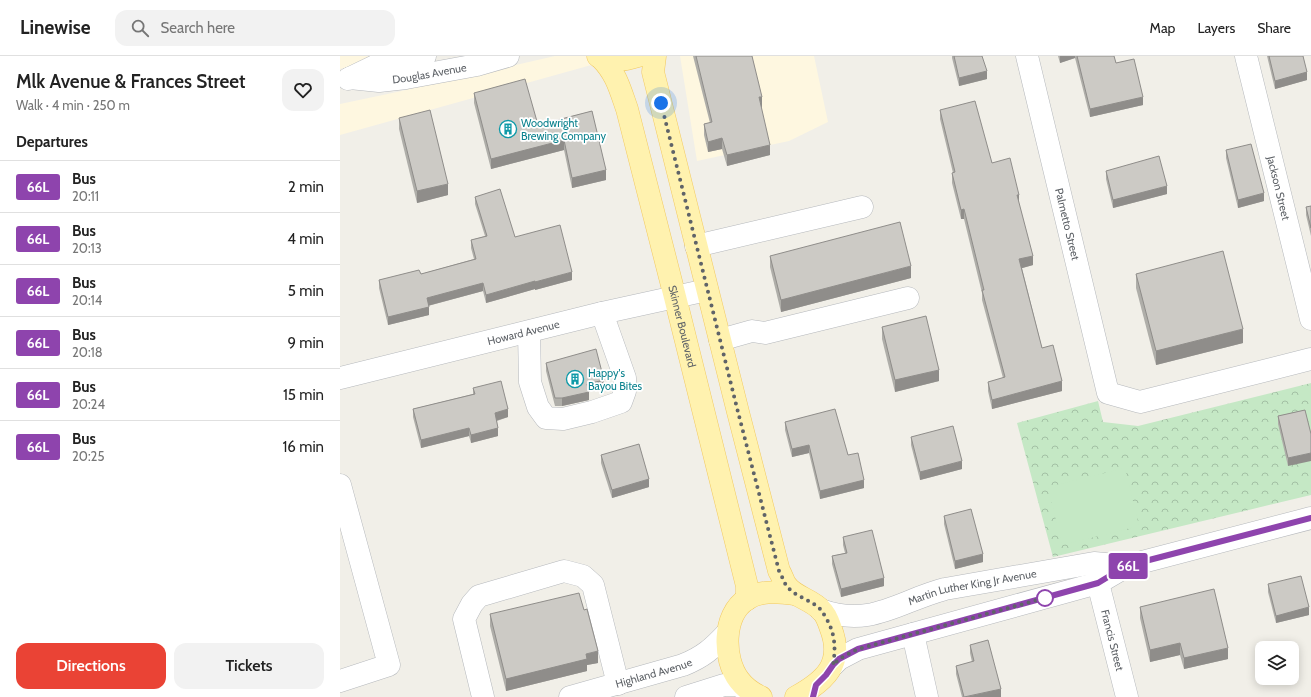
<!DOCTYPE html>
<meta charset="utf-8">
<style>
body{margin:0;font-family:Cabin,sans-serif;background:#f2f2f2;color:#222;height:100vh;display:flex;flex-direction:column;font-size:15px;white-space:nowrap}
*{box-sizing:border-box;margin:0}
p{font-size:13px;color:#767676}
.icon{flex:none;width:22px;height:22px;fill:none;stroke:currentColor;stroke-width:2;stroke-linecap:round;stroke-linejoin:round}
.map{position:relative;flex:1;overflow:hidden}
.sheet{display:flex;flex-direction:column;background:#fff;width:340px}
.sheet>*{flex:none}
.badge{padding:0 8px;border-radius:3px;font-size:14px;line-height:26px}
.tools{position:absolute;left:915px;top:585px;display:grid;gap:8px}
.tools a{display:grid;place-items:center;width:44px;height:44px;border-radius:8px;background:#fff;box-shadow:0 2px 10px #0003;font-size:20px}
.you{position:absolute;width:20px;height:20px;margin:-10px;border:3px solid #fff;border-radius:50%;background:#1a73e8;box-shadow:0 0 0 6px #1a73e833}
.map>.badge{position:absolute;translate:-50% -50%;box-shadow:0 0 0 2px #fff}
h2{padding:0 16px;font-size:15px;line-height:36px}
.round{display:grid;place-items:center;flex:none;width:42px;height:42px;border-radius:12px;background:#f2f2f2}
.overview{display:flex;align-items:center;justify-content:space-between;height:68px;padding:0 16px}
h1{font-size:19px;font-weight:600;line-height:30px}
.primary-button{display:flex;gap:8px;margin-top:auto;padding:8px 16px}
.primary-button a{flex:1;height:46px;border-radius:12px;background:#ea4335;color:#fff;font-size:16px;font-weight:600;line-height:46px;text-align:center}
.primary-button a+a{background:#f2f2f2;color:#222}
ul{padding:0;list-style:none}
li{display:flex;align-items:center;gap:12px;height:52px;padding:0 16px;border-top:1px solid #e0e0e0}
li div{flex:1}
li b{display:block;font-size:15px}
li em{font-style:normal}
li .badge{min-width:44px;font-weight:700;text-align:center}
header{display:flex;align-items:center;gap:24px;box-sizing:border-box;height:56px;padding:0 20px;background:#fff;border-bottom:1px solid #e0e0e0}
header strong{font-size:19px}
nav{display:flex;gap:22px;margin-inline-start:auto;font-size:14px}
.search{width:280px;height:36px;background:#f2f2f2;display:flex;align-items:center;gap:10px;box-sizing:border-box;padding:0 14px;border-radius:12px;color:#767676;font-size:15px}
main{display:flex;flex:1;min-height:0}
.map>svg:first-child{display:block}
.commercial{fill:#fef7e0}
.park{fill:url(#park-crowns)}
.pitch{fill:#c5e8c5}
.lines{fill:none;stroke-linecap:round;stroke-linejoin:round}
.minor-casing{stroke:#b5b8bc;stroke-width:23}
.major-casing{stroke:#f2c960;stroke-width:23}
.minor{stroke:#fff;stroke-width:22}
.major{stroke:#fff2af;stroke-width:22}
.wall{fill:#afaea9}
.shaded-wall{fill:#8f8d8a}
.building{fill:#cccac5;stroke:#8f8d8a}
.line-casing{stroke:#fff;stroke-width:9}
.line{stroke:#8e44ad;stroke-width:6}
.walk{stroke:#5f6368;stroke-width:4;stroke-dasharray:0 7.2}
.stop-dot{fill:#fff;stroke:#8e44ad;stroke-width:2}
.labels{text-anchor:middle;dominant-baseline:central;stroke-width:3.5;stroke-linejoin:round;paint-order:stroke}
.street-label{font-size:11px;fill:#5f6368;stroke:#fff}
.culture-label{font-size:11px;fill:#0d838f;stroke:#fff;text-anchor:start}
</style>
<header>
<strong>Linewise</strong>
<div class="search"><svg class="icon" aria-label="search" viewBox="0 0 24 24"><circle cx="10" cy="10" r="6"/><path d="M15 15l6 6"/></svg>Search here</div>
<nav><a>Map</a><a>Layers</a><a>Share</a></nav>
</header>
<main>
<section class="sheet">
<div class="overview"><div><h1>Mlk Avenue &amp; Frances Street</h1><p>Walk · 4 min · 250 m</p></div><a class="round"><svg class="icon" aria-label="heart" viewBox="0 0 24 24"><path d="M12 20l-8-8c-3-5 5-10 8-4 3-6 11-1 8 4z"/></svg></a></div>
<h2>Departures</h2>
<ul>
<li><span class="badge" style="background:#8e44ad;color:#fff">66L</span><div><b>Bus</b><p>20:11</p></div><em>2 min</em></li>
<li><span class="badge" style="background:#8e44ad;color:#fff">66L</span><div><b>Bus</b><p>20:13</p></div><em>4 min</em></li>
<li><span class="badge" style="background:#8e44ad;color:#fff">66L</span><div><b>Bus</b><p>20:14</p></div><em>5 min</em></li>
<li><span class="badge" style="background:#8e44ad;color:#fff">66L</span><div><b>Bus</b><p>20:18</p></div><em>9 min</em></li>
<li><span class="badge" style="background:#8e44ad;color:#fff">66L</span><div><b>Bus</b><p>20:24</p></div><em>15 min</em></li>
<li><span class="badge" style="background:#8e44ad;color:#fff">66L</span><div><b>Bus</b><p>20:25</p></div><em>16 min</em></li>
</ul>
<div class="primary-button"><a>Directions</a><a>Tickets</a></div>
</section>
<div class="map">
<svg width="971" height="641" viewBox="0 0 971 641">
<defs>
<pattern id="park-crowns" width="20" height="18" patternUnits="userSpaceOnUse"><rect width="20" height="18" fill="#c5e8c5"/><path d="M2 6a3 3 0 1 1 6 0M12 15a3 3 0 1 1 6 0" fill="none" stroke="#a3c0a4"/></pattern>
</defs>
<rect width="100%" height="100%" fill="#f1efe8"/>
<g class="commercial">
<polygon points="0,0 50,0 0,13"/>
<polygon points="215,0 251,0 255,8 0,79 0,48 57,36"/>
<polygon points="340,0 474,0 488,66 449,85 357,105"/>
</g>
<polygon class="park" points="971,327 971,439 713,501 677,367 758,345 763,366 798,370"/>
<polygon class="pitch" points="785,412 799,470 722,489 708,431"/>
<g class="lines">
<g class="minor-casing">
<g id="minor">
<path id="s1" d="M687 0 768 337 800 346 971 303"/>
<path id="s2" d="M906 0 971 263"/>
<path id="s3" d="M10 22 39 25 66 22 137 9 168 0"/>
<polyline points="8,23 37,9 85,0"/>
<polyline points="356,190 522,151"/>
<polyline points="189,276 190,326 198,351 206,362 223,363 252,356 281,346 285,335 285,322 262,257"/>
<polyline points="380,284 412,275 425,277 568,242"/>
<path id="s4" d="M0 322 262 257 367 234"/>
<polyline points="0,429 49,609 0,625"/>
<path id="s5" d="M758 527 787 641"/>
<path id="s6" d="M481 554C532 572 559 545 605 533L754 507 787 510"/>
<polyline points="573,578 587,641"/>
<polyline points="493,609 499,603 518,593 758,527 787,510 971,462"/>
<polyline points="143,641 124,563 132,548 139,540 224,515 243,520 253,529 278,628"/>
<path id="s7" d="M230 641 343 609C363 601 372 593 387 577"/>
<polyline points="346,641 384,629 397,629 409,635"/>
</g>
</g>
<g class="major-casing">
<g id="major">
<path d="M258 0C271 7 285 4 298 0"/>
<path d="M315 0 313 16 398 356 439 515C442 519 443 525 446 529 454 541 471 543 481 554 486 558 489 567 491 573 504 608 485 625 456 641"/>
<path id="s8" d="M261 2C276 17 280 33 287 53L335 241 407 530V538L406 544"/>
<path d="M421 641C412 637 405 632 399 624 383 603 382 559 407 543 421 534 439 536 455 538"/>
</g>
</g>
<use href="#minor" class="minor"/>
<use href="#major" class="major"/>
</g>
<g class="wall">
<polygon points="353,0 412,0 422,51 421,51 430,99 387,110 382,93 368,96 364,79 364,68 370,67"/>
<polygon points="612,0 642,0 647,23 619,30 612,2"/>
<polygon points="718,0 774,0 776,7 803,49 750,61 735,2 720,7"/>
<polygon points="927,0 963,0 967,24 935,33"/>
<polygon points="134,37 198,69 252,55 266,124 232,132 224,94 151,113 134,47"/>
<polygon points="600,54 652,107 679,147 693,209 682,212 702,292 722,335 652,353 648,335 648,326 663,322 642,244 642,237 624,163 621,163 612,127 612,117 613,117 600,63"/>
<polygon points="59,62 108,139 77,147 59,73"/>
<polygon points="886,94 924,145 898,152 886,102"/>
<polygon points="766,115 827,138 773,152 766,123"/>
<polygon points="135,141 175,181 232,224 195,234 195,233 146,247 143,235 88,250 89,259 48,269 39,232 39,224 81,218 134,203 131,192 131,184 145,180 135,148"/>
<polygon points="971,150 971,180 966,159 966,151"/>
<polygon points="430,200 571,222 441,256 430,211"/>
<polygon points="796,218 903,287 816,309 796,232"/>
<polygon points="542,271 599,325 555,336 542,283"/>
<polygon points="206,307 264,331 249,335 249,344 222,350 215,350 206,315"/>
<polygon points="133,332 168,361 157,365 158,380 131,387 129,380 81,392 73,361 73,353 133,338"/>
<polygon points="965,354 948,410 938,368 938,360"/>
<polygon points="445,366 508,399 524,432 480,443 469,397 452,401 445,374"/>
<polygon points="571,381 622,413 580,424 571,389"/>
<polygon points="261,399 309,431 272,442 261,407"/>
<polygon points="604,460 643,506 615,513 604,468"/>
<polygon points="503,481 544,530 501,541 492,508 492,500 505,497 503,489"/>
<polygon points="928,528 969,559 936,567 928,536"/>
<polygon points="800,551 888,603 844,613 840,599 810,606 800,562"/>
<polygon points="150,558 258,607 247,609 247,615 166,635 150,570"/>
<polygon points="630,589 661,641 622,641 616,618 616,610 632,606 630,597"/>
</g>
<g class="shaded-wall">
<polygon points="720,0 735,0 735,2 720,7"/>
<polygon points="647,15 647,23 619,30 619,22"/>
<polygon points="967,16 967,24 935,33 935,25"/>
<polygon points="419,41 422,41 422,51 419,52"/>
<polygon points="803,41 803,49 750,61 750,53"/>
<polygon points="382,82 382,93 368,96 368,86"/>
<polygon points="224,84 224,94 151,113 151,103"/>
<polygon points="430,89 430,99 387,110 387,99"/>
<polygon points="266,114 266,124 232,132 232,122"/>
<polygon points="108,128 108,139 77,147 77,135"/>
<polygon points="827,130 827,138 773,152 773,144"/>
<polygon points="924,137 924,145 898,152 898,144"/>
<polygon points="677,139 679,139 679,148"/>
<polygon points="624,153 624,163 621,163 621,154"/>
<polygon points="693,200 693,209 679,213 679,203"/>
<polygon points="571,210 571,222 441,256 441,244"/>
<polygon points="232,216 232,224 195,234 195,226"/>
<polygon points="195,225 195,233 146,247 146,239"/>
<polygon points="143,227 143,235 87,250 87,242"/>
<polygon points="89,251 89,259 48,269 48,261"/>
<polygon points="903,273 903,287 816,309 816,295"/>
<polygon points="599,314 599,325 555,336 555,324"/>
<polygon points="264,324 264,331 247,336 247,328"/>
<polygon points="722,325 722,335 652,353 652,344"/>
<polygon points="249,336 249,344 222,350 222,342"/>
<polygon points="168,353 168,361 155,365 155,357"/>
<polygon points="129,372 129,380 81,392 81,384"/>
<polygon points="158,372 158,380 131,387 131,379"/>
<polygon points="469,389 469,397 452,401 452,393"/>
<polygon points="971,397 971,405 948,410 948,402"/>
<polygon points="622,405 622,413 580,424 580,416"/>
<polygon points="309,423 309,431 272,442 272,434"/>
<polygon points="524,424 524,432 480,443 480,435"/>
<polygon points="643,498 643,506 615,513 615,505"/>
<polygon points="544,522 544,530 501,541 501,533"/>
<polygon points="969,551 969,559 936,567 936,560"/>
<polygon points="840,587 840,599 810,606 810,594"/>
<polygon points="888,592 888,603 844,613 844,602"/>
<polygon points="258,595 258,607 247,609 247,615 166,635 166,623 246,598"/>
<polygon points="661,633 661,641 626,641"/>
</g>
<g class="building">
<polygon points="356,0 412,0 422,41 419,41 430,89 387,99 382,82 368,86 364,68 372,66"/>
<polygon points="614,0 642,0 647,15 619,22"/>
<polygon points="737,0 774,0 776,7 794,3 803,41 750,53"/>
<polygon points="929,0 963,0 967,16 935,25"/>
<polygon points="185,23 198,69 252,55 266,114 232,122 224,84 151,103 134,37"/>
<polygon points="635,45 652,107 670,102 679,139 677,139 693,200 679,203 702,292 713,289 722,325 652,344 648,326 665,321 642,234 644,234 624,153 621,154 612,117 615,116 600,54"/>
<polygon points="90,54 108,128 77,135 59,62"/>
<polygon points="911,88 924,137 898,144 886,94"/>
<polygon points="819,100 827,130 773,144 766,115"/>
<polygon points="160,133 175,181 220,169 232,216 195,226 195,225 146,239 143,227 87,242 89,251 48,261 39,224 79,214 81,218 136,203 131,184 147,180 135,141"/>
<polygon points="971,150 971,172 966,151"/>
<polygon points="560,166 571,210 441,244 430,200"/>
<polygon points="883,195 903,273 816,295 796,218"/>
<polygon points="586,260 599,314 555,324 542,271"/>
<polygon points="256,293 264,324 247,328 249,336 222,342 215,342 206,307"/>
<polygon points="161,325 168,353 155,357 158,372 131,379 129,372 81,384 73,353 135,338 133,332"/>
<polygon points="495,353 508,399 518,397 524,424 480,435 469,389 452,393 445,366"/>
<polygon points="965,354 971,378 971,397 948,402 938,360"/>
<polygon points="613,370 622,405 580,416 571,381"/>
<polygon points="299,388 309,423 272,434 261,399"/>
<polygon points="631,453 643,498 615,505 604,460"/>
<polygon points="532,474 544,522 501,533 492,500 507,497 503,481"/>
<polygon points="961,520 969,551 936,560 928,528"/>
<polygon points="874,533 888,592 844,602 840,587 810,594 800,551"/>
<polygon points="239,537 244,554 247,553 258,595 246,598 247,603 166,623 150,558"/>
<polygon points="648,584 661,633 624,641 616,610 634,605 630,589"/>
</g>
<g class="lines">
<g class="line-casing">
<polyline id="line" points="473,641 476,629 486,619 493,609 499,603 518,593 758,527 786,510 971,462"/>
</g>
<use href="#line" class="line"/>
<path class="walk" d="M321 47 398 356 439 515C442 519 443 525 446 529 454 541 471 543 481 554 483 556 484 559 486 562 495 577 496 592 493 609L499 603 518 593 705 542"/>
</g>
<defs>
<g id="building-ring" transform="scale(0.9)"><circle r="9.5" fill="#fff" stroke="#0f9aa8" stroke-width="1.5"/><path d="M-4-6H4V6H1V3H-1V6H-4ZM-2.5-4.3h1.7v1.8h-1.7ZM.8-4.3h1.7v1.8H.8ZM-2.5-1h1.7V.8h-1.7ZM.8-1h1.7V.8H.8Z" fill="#0f9aa8"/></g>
</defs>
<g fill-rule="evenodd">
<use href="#building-ring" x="168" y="73"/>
<use href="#building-ring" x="235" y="323"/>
</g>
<circle class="stop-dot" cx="705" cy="542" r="8"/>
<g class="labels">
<g class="street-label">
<text stroke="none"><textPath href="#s3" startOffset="80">Douglas Avenue</textPath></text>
<text stroke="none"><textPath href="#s2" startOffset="136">Jackson Street</textPath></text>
<text stroke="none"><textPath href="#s1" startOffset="173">Palmetto Street</textPath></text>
<text stroke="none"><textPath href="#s8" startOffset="282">Skinner Boulevard</textPath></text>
<text stroke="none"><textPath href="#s4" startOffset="189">Howard Avenue</textPath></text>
<text stroke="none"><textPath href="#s6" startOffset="156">Martin Luther King Jr Avenue</textPath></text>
<text stroke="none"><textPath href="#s5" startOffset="59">Francis Street</textPath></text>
<text stroke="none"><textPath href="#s7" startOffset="87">Highland Avenue</textPath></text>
</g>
<g class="culture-label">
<text x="181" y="67">Woodwright<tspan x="181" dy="13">Brewing Company</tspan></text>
<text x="248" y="317">Happy's<tspan x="248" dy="13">Bayou Bites</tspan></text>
</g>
</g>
</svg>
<div class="tools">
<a><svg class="icon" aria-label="layers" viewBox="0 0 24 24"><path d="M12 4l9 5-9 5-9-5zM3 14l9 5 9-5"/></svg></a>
</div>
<div class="you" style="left:321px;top:47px"></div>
<b class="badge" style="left:788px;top:510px;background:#8e44ad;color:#fff">66L</b>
</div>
</main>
